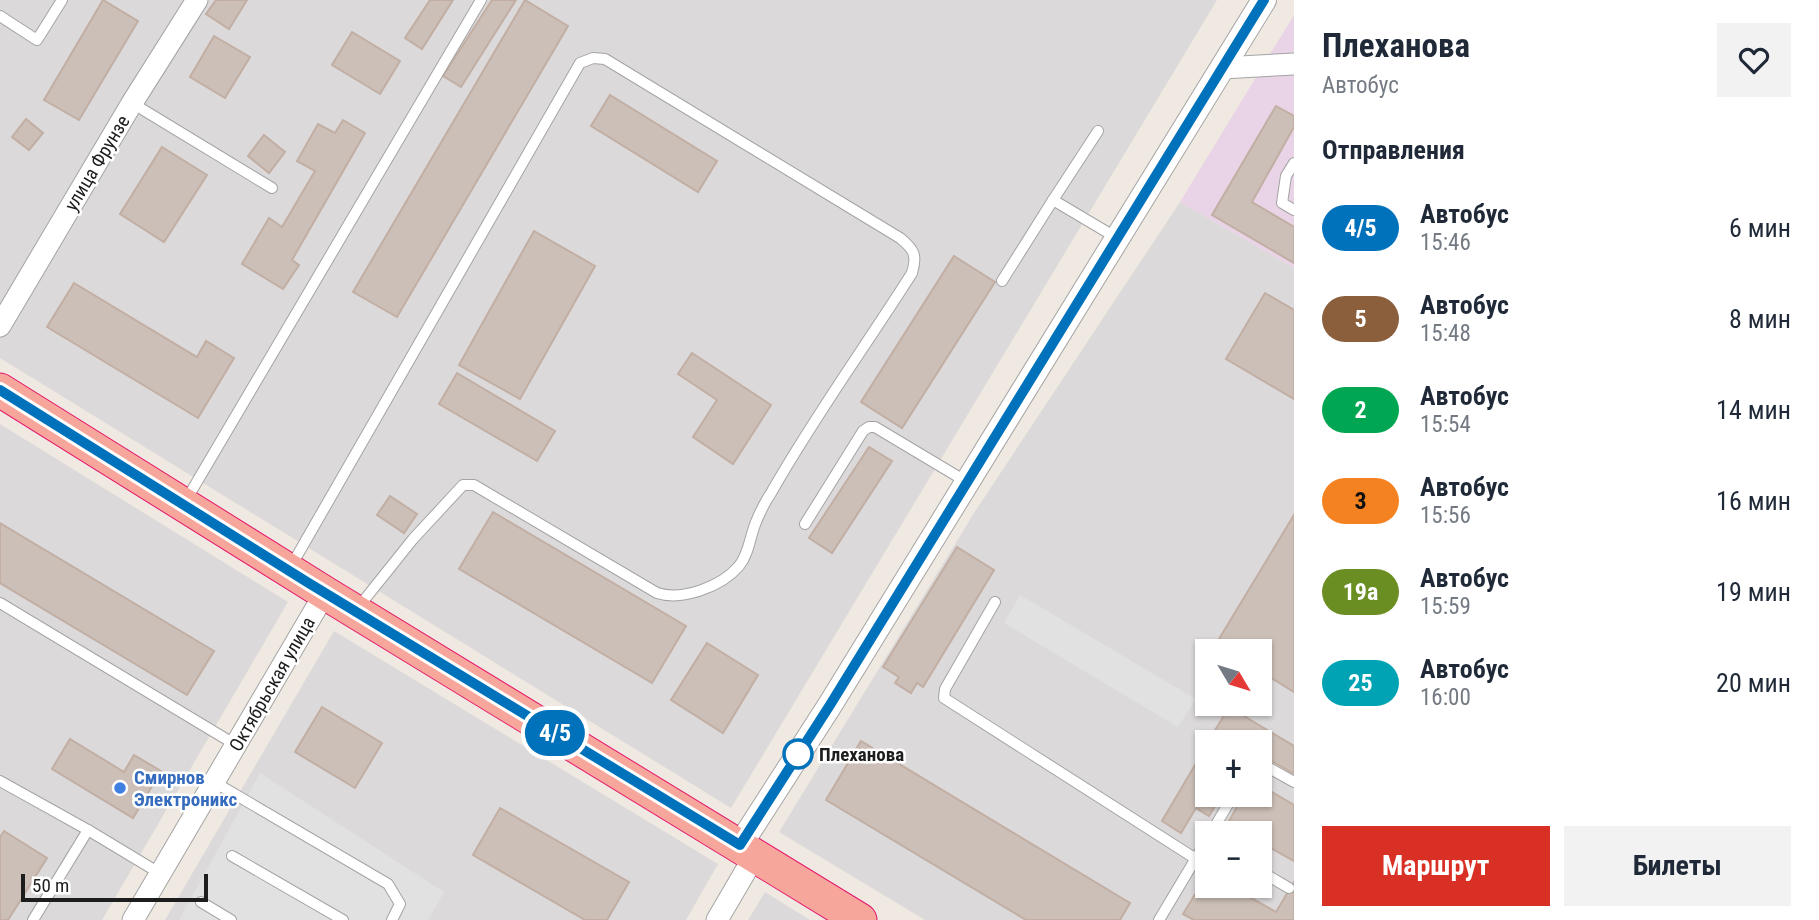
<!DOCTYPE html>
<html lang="ru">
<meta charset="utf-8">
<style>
body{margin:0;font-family:"Roboto Condensed",sans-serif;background:#f2f2f3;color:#1f2937;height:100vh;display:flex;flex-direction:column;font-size:26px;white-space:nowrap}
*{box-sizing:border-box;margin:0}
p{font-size:23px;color:#747a83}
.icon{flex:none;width:38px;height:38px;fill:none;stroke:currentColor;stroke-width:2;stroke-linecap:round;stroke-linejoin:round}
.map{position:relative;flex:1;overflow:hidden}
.sheet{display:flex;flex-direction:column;background:#fff;width:525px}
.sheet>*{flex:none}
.badge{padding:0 14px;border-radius:23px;font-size:24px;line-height:46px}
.needle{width:46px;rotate:128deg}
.tools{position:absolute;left:1195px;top:639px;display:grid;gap:14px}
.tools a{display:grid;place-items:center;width:77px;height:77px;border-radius:0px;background:#fff;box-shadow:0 2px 5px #0004;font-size:35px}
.scale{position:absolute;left:21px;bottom:18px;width:187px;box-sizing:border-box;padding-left:7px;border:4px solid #1d1d1d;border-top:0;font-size:19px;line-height:24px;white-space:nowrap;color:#1d1d1d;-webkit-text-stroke:5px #fff;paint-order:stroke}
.map>.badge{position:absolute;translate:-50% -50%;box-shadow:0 0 0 4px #fff}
h2{padding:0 28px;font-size:26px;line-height:63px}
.round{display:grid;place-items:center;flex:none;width:74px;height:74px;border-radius:0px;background:#f2f2f3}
.overview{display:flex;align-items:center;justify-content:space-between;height:119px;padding:0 28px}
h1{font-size:33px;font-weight:700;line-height:52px}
.action{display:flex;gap:14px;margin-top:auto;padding:14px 28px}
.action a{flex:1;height:80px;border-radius:0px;background:#d93025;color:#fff;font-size:28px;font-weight:700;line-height:80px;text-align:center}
.action a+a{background:#f2f2f3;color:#1f2937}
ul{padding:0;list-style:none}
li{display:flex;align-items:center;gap:21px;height:91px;padding:0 28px}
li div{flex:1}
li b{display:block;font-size:26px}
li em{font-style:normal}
li .badge{min-width:77px;font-weight:700;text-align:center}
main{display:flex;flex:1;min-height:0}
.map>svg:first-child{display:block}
.residential{fill:#dbd9da;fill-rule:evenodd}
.industrial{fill:#e9d3e6}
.parking{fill:#e1e1e1}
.building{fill:#cbbfb7;stroke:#c2aea3;stroke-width:2}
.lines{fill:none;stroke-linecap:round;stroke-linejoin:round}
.service-casing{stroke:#a4a4a4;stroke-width:12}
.minor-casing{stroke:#a4a4a4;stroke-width:23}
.tertiary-casing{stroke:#a4a4a4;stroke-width:26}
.trunk-casing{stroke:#e5166e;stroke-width:35}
.service{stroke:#fff;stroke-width:10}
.minor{stroke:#fff;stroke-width:21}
.tertiary{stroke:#fff;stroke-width:24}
.trunk{stroke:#f6a69a;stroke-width:33}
.line-casing{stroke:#fff;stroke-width:16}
.line{stroke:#0072bc;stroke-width:10}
.stop-dot{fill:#fff;stroke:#0072bc;stroke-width:3.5}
.shop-dot{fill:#3f7fe0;stroke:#fff;stroke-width:2.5}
.labels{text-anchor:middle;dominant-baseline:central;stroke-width:5;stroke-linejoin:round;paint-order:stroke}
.street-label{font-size:19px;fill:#1d1d1d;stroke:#fff}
.stop-label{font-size:19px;font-weight:bold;fill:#1d1d1d;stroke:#fff;text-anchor:start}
.shop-label{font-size:19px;font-weight:bold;fill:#366cbe;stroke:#fff;text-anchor:start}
</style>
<main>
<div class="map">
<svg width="1294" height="920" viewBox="0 0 1294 920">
<rect width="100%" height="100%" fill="#efe9e1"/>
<g class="residential">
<polygon points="0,0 189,0 0,304"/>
<polygon points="203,0 1217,0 731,808 0,358 0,328"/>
<path d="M1180 202 1294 268V920H925L779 832 974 513ZM1208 651H1260V704H1208ZM1208 742H1260V794H1208ZM1208 833H1260V886H1208Z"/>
<polygon points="0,424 288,602 102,920 0,920"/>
<polygon points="334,631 718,864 686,920 165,920"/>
<polygon points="765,892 810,920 748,920"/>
</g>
<polygon class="industrial" points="1294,15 1294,268 1180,202"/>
<g class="parking">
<polygon points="1020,595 1196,699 1178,727 1004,623"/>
<polygon points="260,773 444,892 428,920 179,920"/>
</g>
<g class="building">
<polygon points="103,0 138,21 79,120 44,100"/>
<polygon points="216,0 247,0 229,29 206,14"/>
<polygon points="430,0 453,0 422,49 405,38"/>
<polygon points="492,0 516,0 461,87 443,76"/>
<polygon points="525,0 568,26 397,317 353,292"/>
<polygon points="352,32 400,61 380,94 332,65"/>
<polygon points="214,36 250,57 225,98 190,77"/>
<polygon points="610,95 717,161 698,192 591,126"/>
<polygon points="1276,106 1294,116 1294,127 1252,202 1294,227 1294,263 1212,215"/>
<polygon points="26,119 43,133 29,150 12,137"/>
<polygon points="343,120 365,133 292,260 299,265 283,289 242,264 269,218 282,227 315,171 297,161 318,124 335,133"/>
<polygon points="264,135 285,152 269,173 248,156"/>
<polygon points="162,147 207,175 164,242 120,214"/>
<polygon points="534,231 595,266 520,399 459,365"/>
<polygon points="954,256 995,282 902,428 861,402"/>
<polygon points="74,283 197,357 206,341 234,358 198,418 47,327"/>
<polygon points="1265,293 1294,310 1294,399 1226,359"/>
<polygon points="692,353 771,405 733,464 693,437 717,400 678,374"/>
<polygon points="457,373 555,431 537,461 439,404"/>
<polygon points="869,447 892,461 832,553 809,538"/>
<polygon points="390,496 417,514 404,533 377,515"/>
<polygon points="493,512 686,626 652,683 459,569"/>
<polygon points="1294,515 1294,692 1260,671 1260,651 1227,651 1216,644"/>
<polygon points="0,523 214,651 187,695 0,583"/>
<polygon points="957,547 994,570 923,687 917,683 911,693 895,683 899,677 883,667"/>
<polygon points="707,643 758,675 723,733 671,700"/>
<polygon points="322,707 382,743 355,788 295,752"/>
<polygon points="1229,707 1294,746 1294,774 1260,754 1260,742 1240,742 1236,740 1235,742 1208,742"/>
<polygon points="70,739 124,772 134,755 161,771 133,818 52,769"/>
<polygon points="861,741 1130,903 1120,920 1026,920 826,800"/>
<polygon points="1208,743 1208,794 1222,794 1209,816 1196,808 1181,833 1162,821"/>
<polygon points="1260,785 1294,805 1294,861 1260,842 1260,833 1245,833 1228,823 1244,794 1260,794"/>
<polygon points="500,808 629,882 607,920 585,920 473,855"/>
<polygon points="4,831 47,858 8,920 0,920 0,837"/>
<polygon points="1208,873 1208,886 1230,886 1276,912 1294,882 1294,920 1194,920 1183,914"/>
</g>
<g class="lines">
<g class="service-casing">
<g id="service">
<polyline points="0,16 37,40 62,0"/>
<polyline points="132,103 272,188"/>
<polyline points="1294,163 1286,176 1282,203 1294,210"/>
<polyline points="1053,200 1098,131"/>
<polyline points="1002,281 1053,200 1117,238"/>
<polyline points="185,502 481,0"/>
<polyline points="805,524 863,431 869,427 875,427 967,482"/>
<path d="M290 568 580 63 593 58 605 59 900 238C915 250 917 256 912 273 865 347 814 417 771 493 765 502 760 512 756 522 750 536 749 554 739 566 721 587 682 601 657 593L474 485H463L413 539 357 609"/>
<polyline points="995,602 945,689 944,698 1196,859"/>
<polyline points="0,603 236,745"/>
<polyline points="1260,763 1294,782"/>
<polyline points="0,781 88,830"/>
<polyline points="214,782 388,884 400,904 392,920"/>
<polyline points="1211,833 1234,794"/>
<polyline points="232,856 343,920"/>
<polyline points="1260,871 1289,888"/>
<polyline points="201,902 231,920"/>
<polyline points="33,920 88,830 161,874"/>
<polyline points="1159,920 1208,838"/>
</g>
</g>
<g class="minor-casing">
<g id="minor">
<polyline points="1222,68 1294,64"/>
<polyline points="0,326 132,103 197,0"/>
<polyline points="133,920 325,593"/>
<polyline points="717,920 755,855"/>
</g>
</g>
<g class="tertiary-casing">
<polyline id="tertiary" points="740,845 830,705 1264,0"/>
</g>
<g class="trunk-casing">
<polyline id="trunk" points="0,390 325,593 860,920"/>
</g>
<use href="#service" class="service"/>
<use href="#minor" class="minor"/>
<use href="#tertiary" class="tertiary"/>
<use href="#trunk" class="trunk"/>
</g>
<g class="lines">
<g class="line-casing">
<polyline id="line" points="0,390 307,582 740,845 830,705 1264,0"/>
</g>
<use href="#line" class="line"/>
</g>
<circle class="stop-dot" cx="798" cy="754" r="14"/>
<circle class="shop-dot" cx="120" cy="788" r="7"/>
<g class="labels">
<g class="street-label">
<text transform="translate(97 163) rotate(-59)">улица Фрунзе</text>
<text transform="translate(272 684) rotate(-60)">Октябрьская улица</text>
</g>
<g class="stop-label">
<text x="819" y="754">Плеханова</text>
</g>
<g class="shop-label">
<text x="134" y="777">Смирнов<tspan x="134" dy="22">Электроникс</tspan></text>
</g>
</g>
</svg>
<div class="tools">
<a><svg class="needle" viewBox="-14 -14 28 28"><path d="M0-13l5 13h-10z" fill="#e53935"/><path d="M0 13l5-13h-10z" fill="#747a83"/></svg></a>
<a>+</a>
<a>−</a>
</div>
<div class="scale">50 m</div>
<b class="badge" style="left:555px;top:733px;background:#0072bc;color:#fff">4/5</b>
</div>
<section class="sheet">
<div class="overview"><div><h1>Плеханова</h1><p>Автобус</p></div><a class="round"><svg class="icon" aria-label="heart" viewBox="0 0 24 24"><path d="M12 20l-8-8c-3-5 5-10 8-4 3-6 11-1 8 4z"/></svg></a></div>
<h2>Отправления</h2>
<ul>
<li><span class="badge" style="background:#0072bc;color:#fff">4/5</span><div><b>Автобус</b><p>15:46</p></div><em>6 мин</em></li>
<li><span class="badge" style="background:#8b5e3c;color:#fff">5</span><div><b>Автобус</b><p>15:48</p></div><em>8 мин</em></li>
<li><span class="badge" style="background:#00a651;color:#fff">2</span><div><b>Автобус</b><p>15:54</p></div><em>14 мин</em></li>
<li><span class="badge" style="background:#f58220;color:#111">3</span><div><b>Автобус</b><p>15:56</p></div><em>16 мин</em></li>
<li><span class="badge" style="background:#6b8e23;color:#fff">19а</span><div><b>Автобус</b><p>15:59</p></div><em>19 мин</em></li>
<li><span class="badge" style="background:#00a3b4;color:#fff">25</span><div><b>Автобус</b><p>16:00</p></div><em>20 мин</em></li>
</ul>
<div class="action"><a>Маршрут</a><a>Билеты</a></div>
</section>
</main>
